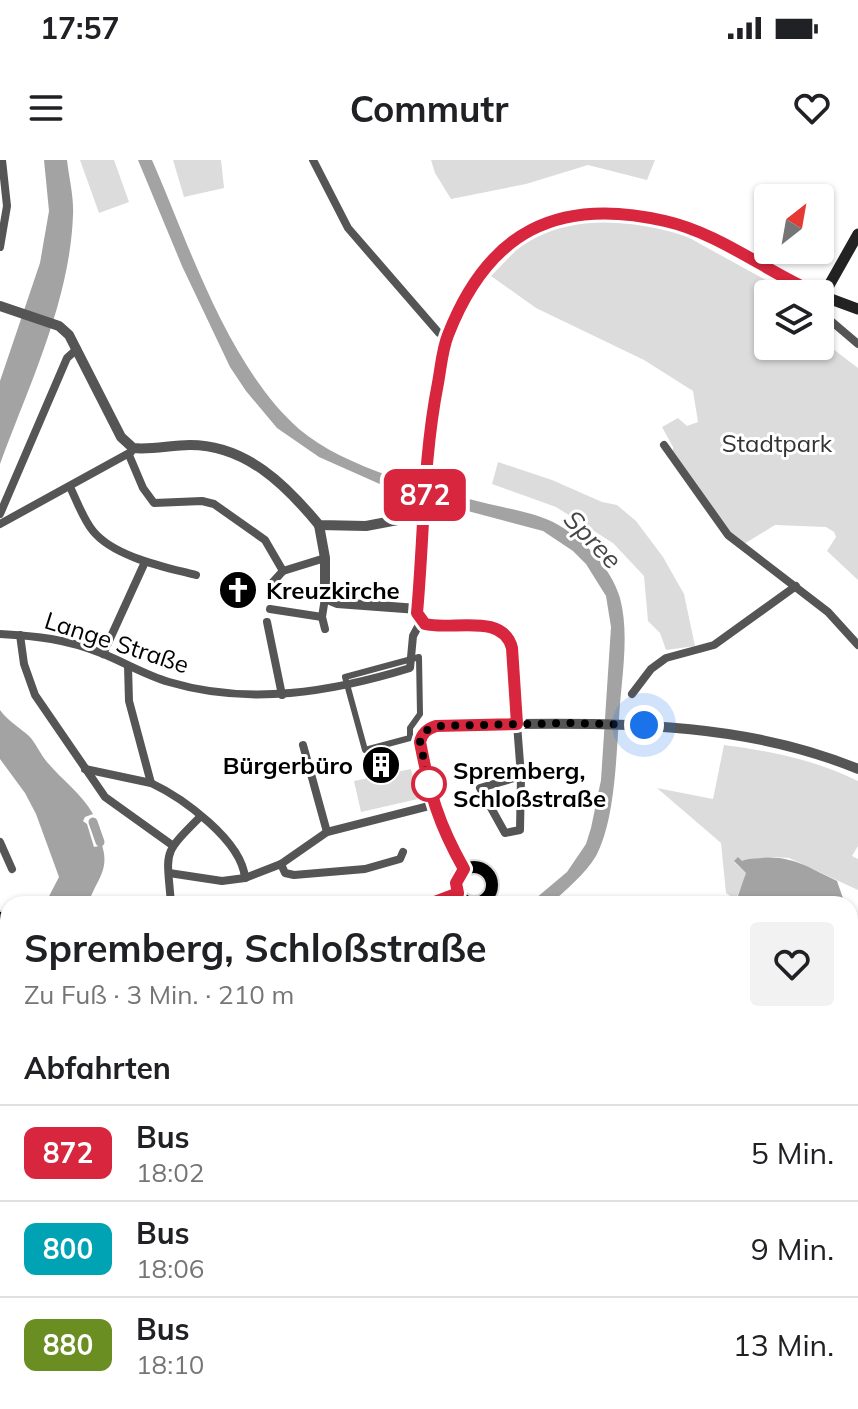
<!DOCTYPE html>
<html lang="de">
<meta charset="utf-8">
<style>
body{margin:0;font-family:Mulish,sans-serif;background:#f2f2f2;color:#202124;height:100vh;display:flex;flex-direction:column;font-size:30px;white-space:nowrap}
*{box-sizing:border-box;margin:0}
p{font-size:26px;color:#757577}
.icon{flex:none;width:44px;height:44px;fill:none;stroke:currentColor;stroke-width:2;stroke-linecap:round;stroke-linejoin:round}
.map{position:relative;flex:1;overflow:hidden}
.details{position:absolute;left:0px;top:736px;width:858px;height:514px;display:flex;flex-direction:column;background:#fff;border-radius:24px 24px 0 0;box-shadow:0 2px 6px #0004}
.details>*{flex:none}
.badge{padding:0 16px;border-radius:12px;font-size:28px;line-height:52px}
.needle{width:52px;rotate:31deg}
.fabs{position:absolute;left:754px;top:24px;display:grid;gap:16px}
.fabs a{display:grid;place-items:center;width:80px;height:80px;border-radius:8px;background:#fff;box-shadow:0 2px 6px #0004;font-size:40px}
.you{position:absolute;width:40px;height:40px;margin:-20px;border:6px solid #fff;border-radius:50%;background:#1a73e8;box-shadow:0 0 0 12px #1a73e833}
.map>.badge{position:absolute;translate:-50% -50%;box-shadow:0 0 0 4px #fff}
h2{padding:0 24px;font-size:30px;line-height:72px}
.round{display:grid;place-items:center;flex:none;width:84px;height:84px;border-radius:8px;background:#f2f2f2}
.overview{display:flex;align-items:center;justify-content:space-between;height:136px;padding:0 24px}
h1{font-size:38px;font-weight:700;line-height:60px}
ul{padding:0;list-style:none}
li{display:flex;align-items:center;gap:24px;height:96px;padding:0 24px;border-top:2px solid #e0e0e0}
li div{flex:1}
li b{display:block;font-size:30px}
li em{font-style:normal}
li .badge{min-width:88px;font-weight:700;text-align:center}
.status{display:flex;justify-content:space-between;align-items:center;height:56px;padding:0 40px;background:#fff;direction:ltr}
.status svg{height:22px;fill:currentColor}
header{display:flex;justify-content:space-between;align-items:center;height:104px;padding:0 24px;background:#fff;font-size:36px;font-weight:700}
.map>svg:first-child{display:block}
.green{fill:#dcdcdc}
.water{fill:#a3a3a3}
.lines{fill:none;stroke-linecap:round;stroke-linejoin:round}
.canal{stroke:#a3a3a3;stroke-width:9}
.primary-casing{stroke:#dbdbdb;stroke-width:16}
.pedestrian{stroke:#555;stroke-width:6}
.minor{stroke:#555;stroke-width:8}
.tertiary{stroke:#555;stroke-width:10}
.secondary{stroke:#222;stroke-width:11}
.primary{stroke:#000;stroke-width:12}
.line-casing{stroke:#fff;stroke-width:18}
.line{stroke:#d7263d;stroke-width:12}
.walk{stroke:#000;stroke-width:8;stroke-dasharray:0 14.4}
.stop-dot{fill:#fff;stroke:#d7263d;stroke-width:4}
.labels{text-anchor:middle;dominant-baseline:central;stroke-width:6;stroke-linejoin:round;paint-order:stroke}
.park-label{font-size:24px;fill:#333;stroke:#fff}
.poi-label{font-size:24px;font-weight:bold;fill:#000;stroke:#fff;text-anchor:start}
.street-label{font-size:24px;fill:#000;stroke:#fff}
.stop-label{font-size:24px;font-weight:bold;fill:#000;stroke:#fff;text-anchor:start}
.water-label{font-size:26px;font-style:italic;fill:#444;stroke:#fff}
</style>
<div class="status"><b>17:57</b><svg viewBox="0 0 49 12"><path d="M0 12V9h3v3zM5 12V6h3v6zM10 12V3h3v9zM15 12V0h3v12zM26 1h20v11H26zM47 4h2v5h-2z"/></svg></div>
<header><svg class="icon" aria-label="menu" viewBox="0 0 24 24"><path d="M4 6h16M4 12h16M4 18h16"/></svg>Commutr<svg class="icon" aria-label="heart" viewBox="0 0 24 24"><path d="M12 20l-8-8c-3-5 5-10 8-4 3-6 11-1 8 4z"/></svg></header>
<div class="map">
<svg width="858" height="1249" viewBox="0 0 858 1249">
<rect width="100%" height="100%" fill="#fff"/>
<g class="green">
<polygon points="80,0 114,0 129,42 99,53"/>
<polygon points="173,0 221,0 224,28 184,37"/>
<polygon points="431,0 655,0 647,20 588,5 526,24 451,39 435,13"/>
<polygon points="581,57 650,63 675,70 791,134 768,134 768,186 820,186 820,179 858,208 858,420 827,391 836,377 834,372 826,367 775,365 744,384 729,373 673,293 673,287 662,267 678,258 687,266 698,262 693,231 644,200 536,148 491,116 523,83 558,65"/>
<polygon points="498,302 552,320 602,342 617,345 636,361 663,397 684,434 695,486 666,490 660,473 648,461 644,416 613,383 556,347 492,324"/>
<path d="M724 585C770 591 816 600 858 621V686L852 696 858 699V730L789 698 774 697 734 702 746 713C745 722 738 731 736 740L726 733 721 683 657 628 713 639Z"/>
<polygon points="411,609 418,639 361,652 354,621"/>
<polygon points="858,1079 858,1208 850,1195 850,1092"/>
<polygon points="236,1242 516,1242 518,1249 230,1249"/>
<polygon points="750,1242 813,1242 811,1249 739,1249"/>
</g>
<g class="water">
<path d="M44 0H67C69 18 74 37 73 55 70 141 29 225 0 304V221L40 103 49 51Z"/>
<path d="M138 0H152C190 87 228 206 299 269 344 308 432 330 489 344 510 349 535 353 553 362 582 377 611 407 620 438 630 476 621 520 619 559 616 598 615 661 596 696 585 714 566 730 550 744H529L567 712 586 684 591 668 601 620 611 467 606 436 586 404 573 391 543 371 400 333 319 297 277 268 246 231 230 207 182 106Z"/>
<path d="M0 550C8 561 19 567 29 576 36 583 40 594 47 602 62 620 82 634 93 654L85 657 83 661 87 664 94 687 99 686 101 682C111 710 97 718 88 744H45L59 717 36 654 25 633 0 599Z"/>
<path d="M738 697 742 701C749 698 754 699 762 698 792 695 811 709 837 721L845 744H735L746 713 734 701Z"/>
</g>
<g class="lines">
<polyline class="canal" points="93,662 100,682"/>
<g class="primary-casing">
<g id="primary">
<circle cx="474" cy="725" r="18"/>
<polyline points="429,744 458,733"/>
<polyline points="0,758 8,759"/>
<polyline points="656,1242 657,1249"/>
</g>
</g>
<polygon class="pedestrian" points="419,497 420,554 410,568 410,578 365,590 345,517"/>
<g class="minor">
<polyline points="313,0 348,68 439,173 447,177"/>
<polyline points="0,87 7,46 2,0"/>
<polyline points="823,136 824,155 858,184"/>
<polyline points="664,285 728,375 828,452 858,485"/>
<polyline points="129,295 143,328 154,343 202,341 214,344 265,380 283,411"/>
<path d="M70 327C77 341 83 359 93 371 114 397 165 407 196 415"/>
<polyline points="0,354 67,198 77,189"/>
<polyline points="0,364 131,292"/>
<polyline points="272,423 283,411 325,398"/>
<polyline points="325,438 322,457 325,469"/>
<polyline points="270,449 322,457"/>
<polyline points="267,462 282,535"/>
<path d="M0 474C37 476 66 479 101 493 124 502 145 515 169 522 249 546 332 532 410 508L413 476 421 461"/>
<polyline points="20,475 24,504 35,535 105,637 172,685"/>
<polyline points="103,494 145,402"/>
<path d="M128 506 129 541 151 623C183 638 242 681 245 718"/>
<polyline points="632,534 651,509 666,498 714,485 796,426"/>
<polyline points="517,564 521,616 520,670 505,673 480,628 521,616"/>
<polyline points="303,585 327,672"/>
<polyline points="85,609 151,623"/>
<polyline points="0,682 12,709"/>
<polyline points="281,704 285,713 294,715 365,709 400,699 403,692"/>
<polyline points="169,713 222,721 245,718 281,704 327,672 433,645"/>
<path d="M171 744C167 690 161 696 200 657"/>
</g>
<g class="tertiary">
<path d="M0 146 59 166 69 175 121 277 133 288C152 290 171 285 190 285 246 285 286 325 319 365L366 366 424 355"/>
<polyline points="319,365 325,398 325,438 337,443 418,449"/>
<path d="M517 564C632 563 750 564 858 609"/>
</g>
<g class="secondary">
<polyline points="820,135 858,149"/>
<polyline points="823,136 858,74"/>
<path d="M464 709C437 663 430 635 420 582 421 573 427 569 436 566L517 564 512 488C501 442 433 487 417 453 423 384 424 315 434 247 437 224 440 197 448 175 488 72 557 36 665 61 719 74 767 112 818 134"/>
</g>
<use href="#primary" class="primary"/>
</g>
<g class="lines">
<g class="line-casing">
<path id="line" d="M429 744 458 733 456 723 464 709C438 663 430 634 420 582 422 573 427 569 436 566L517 564 512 488C503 452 451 471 425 464L417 453C424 376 423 299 438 223 441 207 442 190 448 175 488 72 557 36 665 61 719 73 767 112 818 134"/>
</g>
<use href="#line" class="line"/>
<polyline class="walk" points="429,624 420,582 425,571 436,566 570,563 644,565"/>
</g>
<defs>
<g id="church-disc" transform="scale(2)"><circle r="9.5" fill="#000" stroke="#fff"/><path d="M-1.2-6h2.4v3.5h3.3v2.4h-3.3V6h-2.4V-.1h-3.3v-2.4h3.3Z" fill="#fff"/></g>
<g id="building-disc" transform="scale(2)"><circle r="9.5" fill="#000" stroke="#fff"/><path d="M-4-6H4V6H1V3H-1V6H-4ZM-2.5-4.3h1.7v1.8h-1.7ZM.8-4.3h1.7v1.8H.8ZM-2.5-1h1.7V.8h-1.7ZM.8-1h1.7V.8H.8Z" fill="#fff"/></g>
</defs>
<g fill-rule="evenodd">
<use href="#church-disc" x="238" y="430"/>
<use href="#building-disc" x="381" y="605"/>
</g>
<circle class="stop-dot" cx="429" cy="624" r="16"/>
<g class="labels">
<g class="park-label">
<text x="777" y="283">Stadtpark</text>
</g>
<g class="poi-label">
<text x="266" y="430">Kreuzkirche</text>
<text x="353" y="605" text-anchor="end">Bürgerbüro</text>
</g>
<g class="street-label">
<text transform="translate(117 482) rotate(18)">Lange Straße</text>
</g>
<g class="stop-label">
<text x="453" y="610">Spremberg,<tspan x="453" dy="28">Schloßstraße</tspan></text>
</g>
<g class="water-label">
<text transform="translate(593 379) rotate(46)">Spree</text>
</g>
</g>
</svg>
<div class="fabs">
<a><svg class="needle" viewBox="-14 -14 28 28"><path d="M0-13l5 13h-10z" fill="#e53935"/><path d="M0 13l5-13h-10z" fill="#757577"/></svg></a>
<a><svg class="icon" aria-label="layers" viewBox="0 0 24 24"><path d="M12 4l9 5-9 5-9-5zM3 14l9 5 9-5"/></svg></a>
</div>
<div class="you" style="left:644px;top:565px"></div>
<b class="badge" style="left:425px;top:335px;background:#d7263d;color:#fff">872</b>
<section class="details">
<div class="overview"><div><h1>Spremberg, Schloßstraße</h1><p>Zu Fuß · 3 Min. · 210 m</p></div><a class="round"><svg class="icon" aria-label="heart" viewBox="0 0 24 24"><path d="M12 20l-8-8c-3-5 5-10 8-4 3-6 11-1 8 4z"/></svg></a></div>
<h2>Abfahrten</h2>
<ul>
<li><span class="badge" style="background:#d7263d;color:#fff">872</span><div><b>Bus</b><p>18:02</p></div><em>5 Min.</em></li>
<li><span class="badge" style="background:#00a3b4;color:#fff">800</span><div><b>Bus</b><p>18:06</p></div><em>9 Min.</em></li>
<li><span class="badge" style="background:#6b8e23;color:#fff">880</span><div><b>Bus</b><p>18:10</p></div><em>13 Min.</em></li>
</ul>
</section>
</div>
